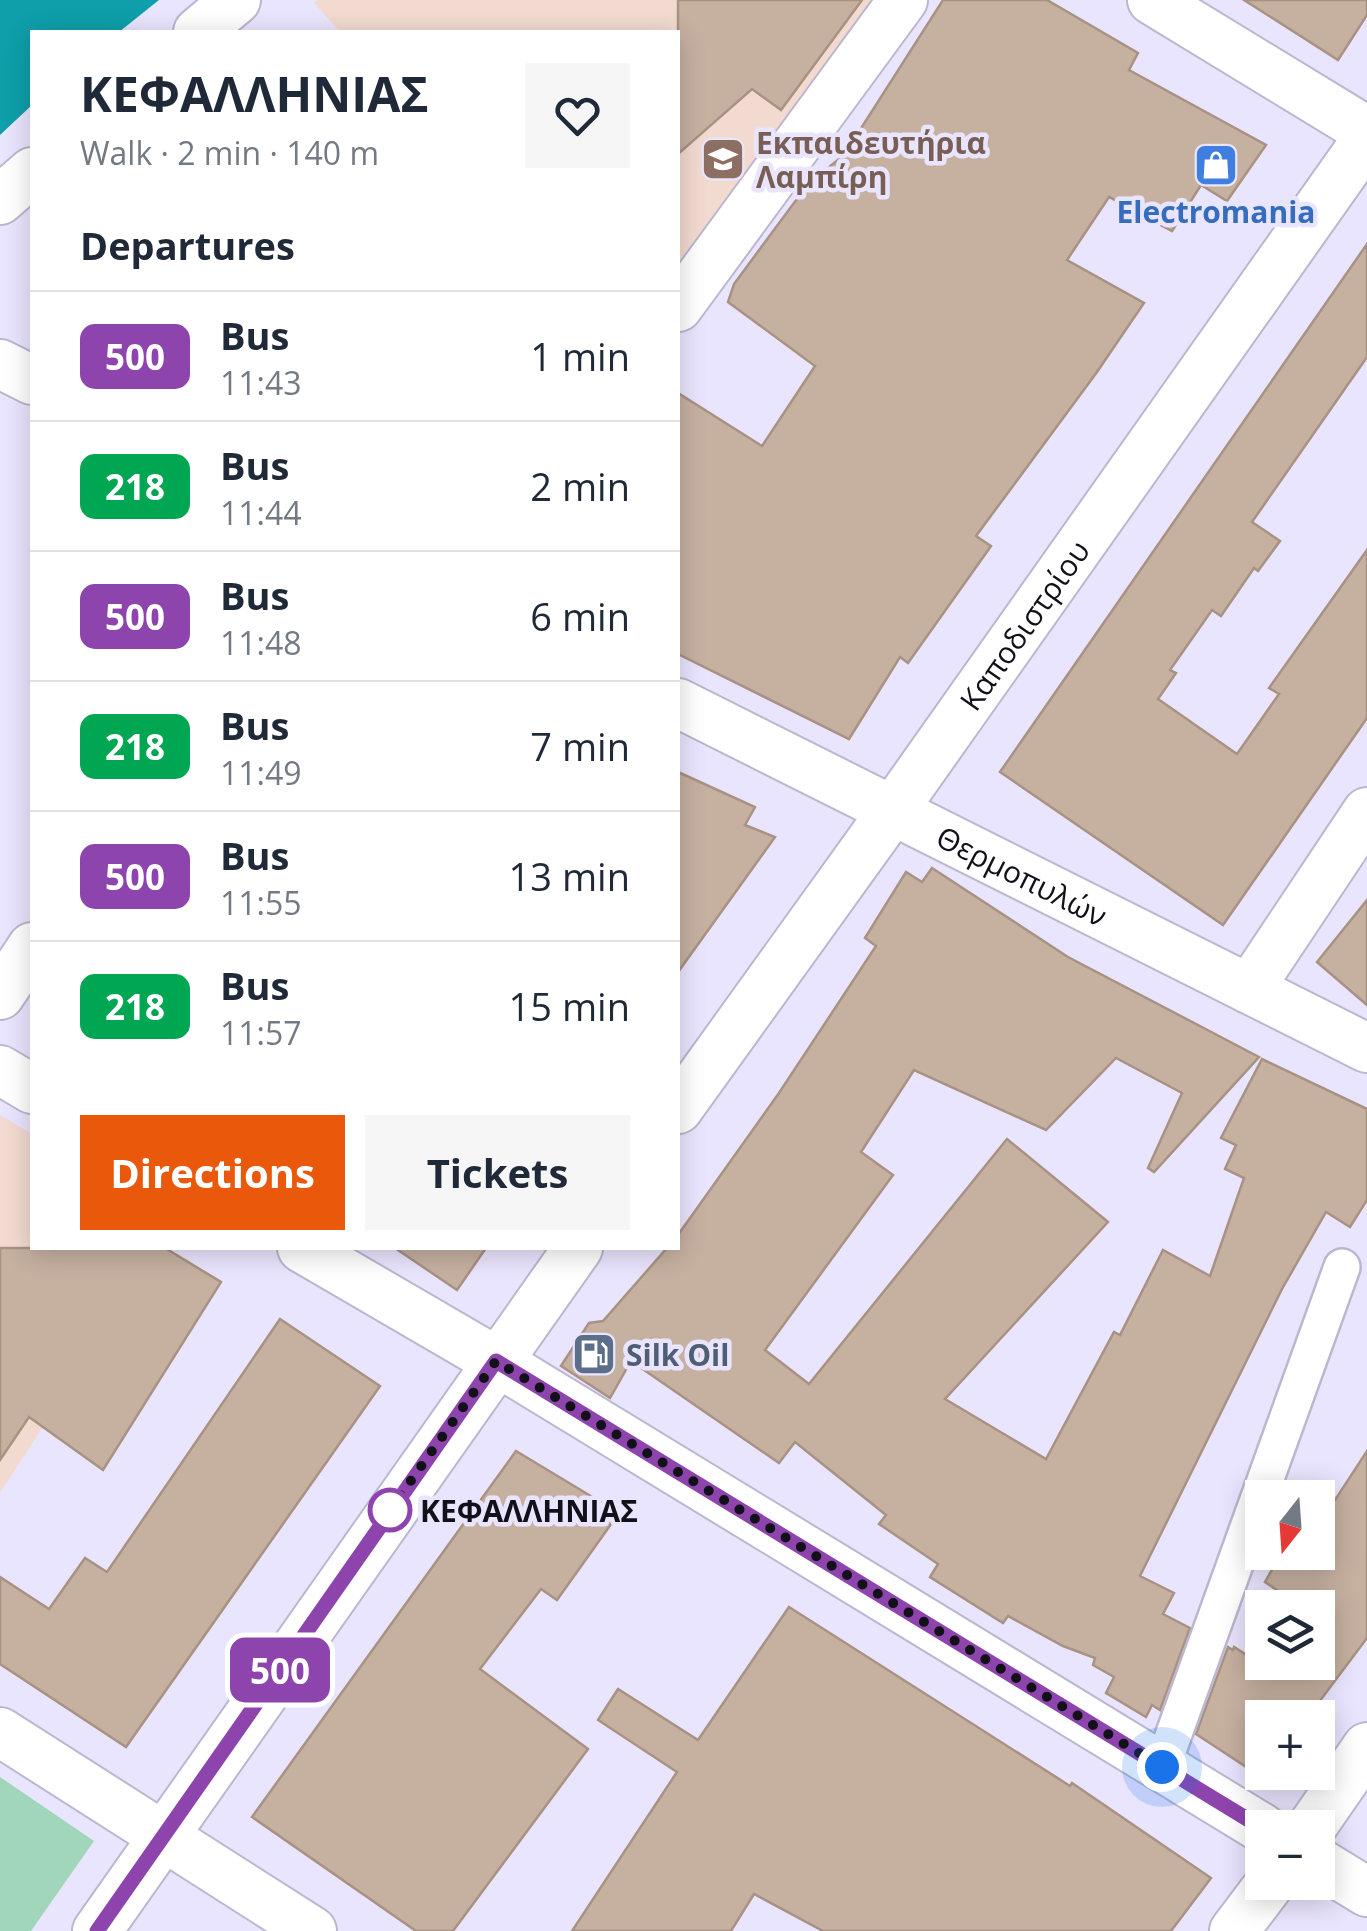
<!DOCTYPE html>
<meta charset="utf-8">
<style>
body{margin:0;font-family:"Open Sans",sans-serif;background:#f6f6f7;color:#1f2937;height:100vh;display:flex;flex-direction:column;font-size:38px;white-space:nowrap}
*{box-sizing:border-box;margin:0}
p{font-size:32px;color:#747a83}
.icon{flex:none;width:55px;height:55px;fill:none;stroke:currentColor;stroke-width:2;stroke-linecap:round;stroke-linejoin:round}
.map{position:relative;flex:1;overflow:hidden}
.details{position:absolute;left:30px;top:30px;width:650px;height:1220px;display:flex;flex-direction:column;background:#fff;border-radius:0px;box-shadow:0 5px 25px #0003}
.details>*{flex:none}
.badge{padding:0 20px;border-radius:15px;font-size:35px;line-height:65px}
.needle{width:65px;rotate:197deg}
.buttons{position:absolute;left:1245px;top:1480px;display:grid;gap:20px}
.buttons a{display:grid;place-items:center;width:90px;height:90px;border-radius:0px;background:#fff;box-shadow:0 5px 25px #0003;font-size:50px}
.you{position:absolute;width:50px;height:50px;margin:-25px;border:8px solid #fff;border-radius:50%;background:#1a73e8;box-shadow:0 0 0 15px #1a73e833}
.map>.badge{position:absolute;translate:-50% -50%;box-shadow:0 0 0 5px #fff}
h2{padding:0 50px;font-size:38px;line-height:90px}
.round{display:grid;place-items:center;flex:none;width:105px;height:105px;border-radius:0px;background:#f6f6f7}
.head{display:flex;align-items:center;justify-content:space-between;height:170px;padding:0 50px}
h1{font-size:48px;font-weight:700;line-height:75px}
.action{display:flex;gap:20px;margin-top:auto;padding:20px 50px}
.action a{flex:1;height:115px;border-radius:0px;background:#ea580c;color:#fff;font-size:40px;font-weight:700;line-height:115px;text-align:center}
.action a+a{background:#f6f6f7;color:#1f2937}
ul{padding:0;list-style:none}
li{display:flex;align-items:center;gap:30px;height:130px;padding:0 50px;border-top:2px solid #e0e1e3}
li div{flex:1}
li b{display:block;font-size:38px}
li em{font-style:normal}
li .badge{min-width:110px;font-weight:700;text-align:center}
.map>svg:first-child{display:block}
.education{fill:#f2dad0}
.green{fill:#a1d6ba}
.water{fill:#0e9faa}
.building{fill:#c6b0a0;stroke:#a89283;stroke-width:2.5}
.lines{fill:none;stroke-linecap:round;stroke-linejoin:round}
.pedestrian-casing{stroke:#bcb7cf;stroke-width:40}
.minor-casing{stroke:#bcb7cf;stroke-width:52}
.pedestrian{stroke:#fff;stroke-width:35}
.minor{stroke:#fff;stroke-width:48}
.line-casing{stroke:#fff;stroke-width:22}
.line{stroke:#8e44ad;stroke-width:15}
.walk{stroke:#121018;stroke-width:10;stroke-dasharray:0 18}
.stop-dot{fill:#fff;stroke:#8e44ad;stroke-width:5}
.labels{text-anchor:middle;dominant-baseline:central;stroke-width:9;stroke-linejoin:round;paint-order:stroke}
.education-label{font-size:30px;font-weight:bold;fill:#785e54;stroke:#eae5fe;text-anchor:start}
.shop-label{font-size:30px;font-weight:bold;fill:#366cbe;stroke:#eae5fe}
.street-label{font-size:30px;fill:#121018;stroke:#eae5fe}
.service-label{font-size:30px;font-weight:bold;fill:#4e5e75;stroke:#eae5fe;text-anchor:start}
.stop-label{font-size:30px;font-weight:bold;fill:#121018;stroke:#eae5fe;text-anchor:start}
</style>
<div class="map">
<svg width="1367" height="1931" viewBox="0 0 1367 1931">
<rect width="100%" height="100%" fill="#eae5fe"/>
<g class="education">
<polygon points="318,0 883,0 678,285 678,32 340,32 314,3"/>
<polygon points="0,1115 32,1134 32,1248 159,1248 0,1493"/>
</g>
<polygon class="green" points="0,1777 94,1841 31,1931 0,1931"/>
<polygon class="water" points="0,0 159,0 119,32 32,32 32,105 0,135"/>
<g class="building">
<polygon points="678,0 862,0 781,110 752,89 678,154"/>
<polygon points="943,0 1047,0 1138,53 1129,70 1266,145 1227,201 1201,185 1172,231 1109,197 1067,260 1144,303 1097,372 976,536 991,546 908,663 900,657 849,739 678,654 678,393 762,446 815,366 728,302 734,284 808,184 844,155"/>
<polygon points="1244,0 1367,0 1367,15 1338,60"/>
<polygon points="1367,244 1367,357 1252,522 1280,541 1258,571 1254,568 1221,616 1212,610 1170,670 1176,673 1158,699 1237,754 1279,694 1269,688 1367,550 1367,718 1223,925 1000,772"/>
<polygon points="678,772 755,807 745,825 775,837 678,972"/>
<polygon points="932,868 1068,957 1259,1057 1154,1172 1148,1168 1182,1093 1116,1058 1046,1130 914,1070 861,1152 893,1175 765,1350 809,1384 1007,1139 1108,1222 945,1399 1046,1459 1114,1332 1120,1335 1163,1250 1210,1276 1244,1178 1225,1169 1236,1145 1221,1138 1262,1059 1367,1109 1367,1200 1350,1227 1326,1212 1282,1289 1140,1576 1174,1593 1163,1614 1190,1628 1160,1710 1152,1705 1146,1717 1106,1693 1114,1677 1093,1665 1095,1658 1063,1646 1008,1616 1003,1623 930,1577 938,1564 879,1524 886,1515 795,1442 779,1463 631,1361 610,1398 561,1366 589,1323 603,1321 667,1248 678,1248 678,1235 779,1093 876,946 865,938 906,872 922,882"/>
<polygon points="1367,900 1367,1005 1317,962"/>
<polygon points="0,1248 165,1248 221,1282 103,1470 29,1417 0,1460"/>
<polygon points="395,1248 486,1248 457,1290"/>
<polygon points="280,1319 380,1386 126,1747 0,1664 0,1577 49,1609 85,1558 107,1572"/>
<polygon points="516,1451 619,1513 557,1600 541,1589 480,1669 588,1749 453,1931 416,1931 252,1817"/>
<polygon points="1367,1451 1367,1638 1307,1718 1262,1718 1262,1772 1271,1772 1266,1780 1196,1734 1228,1647 1233,1650 1234,1647 1256,1661 1262,1653 1262,1662 1318,1662 1318,1608 1297,1608 1299,1605 1265,1582 1282,1552 1318,1552 1318,1526"/>
<polygon points="789,1607 1070,1786 1072,1783 1211,1878 1171,1931 823,1931 754,1894 731,1931 572,1931 677,1772 598,1720 618,1689 698,1740"/>
</g>
<g class="lines">
<g class="pedestrian-casing">
<polyline id="pedestrian" points="1162,1767 1342,1267"/>
</g>
<g class="minor-casing">
<g id="minor">
<polyline points="1152,0 1367,131"/>
<polyline points="198,32 236,0"/>
<polyline points="0,200 32,172"/>
<polyline points="678,307 903,0"/>
<polyline points="0,364 32,380"/>
<path id="s1" d="M678 703 1367 1048"/>
<polyline points="1249,989 1367,812"/>
<polyline points="0,995 32,947"/>
<polyline points="0,1070 32,1089"/>
<path id="s2" d="M678 1109 893 810 1367 139"/>
<polyline points="302,1248 496,1361 1262,1828"/>
<polyline points="0,1732 312,1931"/>
<polyline points="1311,1828 1367,1747"/>
<polyline points="1318,1862 1367,1892"/>
<polyline points="97,1931 578,1248"/>
<polyline points="1234,1931 1271,1882"/>
</g>
</g>
<use href="#pedestrian" class="pedestrian"/>
<use href="#minor" class="minor"/>
</g>
<g class="lines">
<g class="line-casing">
<polyline id="line" points="97,1931 496,1361 1262,1828"/>
</g>
<use href="#line" class="line"/>
<polyline class="walk" points="390,1510 496,1361 1162,1767"/>
</g>
<defs>
<g id="school-square" transform="scale(2.25)"><rect x="-9" y="-9" width="18" height="18" rx="4" fill="#8d6e63" stroke="#eae5fe"/><path d="M0-5L7-2L0 1L-7-2ZM-4 1L0 2.5L4 1V4Q0 6-4 4Z" fill="#fff"/></g>
<g id="shop-square" transform="scale(2.25)"><rect x="-9" y="-9" width="18" height="18" rx="4" fill="#3f7fe0" stroke="#eae5fe"/><path d="M-5-2.5h2.3a2.7 3.5 0 0 1 5.4 0H5L5.5 6h-11ZM-1.5-2.5h3a1.5 2.3 0 0 0-3 0Z" fill="#fff"/></g>
<g id="fuel-square" transform="scale(2.25)"><rect x="-9" y="-9" width="18" height="18" rx="4" fill="#5c6f8a" stroke="#eae5fe"/><path d="M-5.5-6h7V0h2V4h1.3V-2.5L3-4.5l.8-.8L6-3V5H2.5V1h-1V6h-7ZM-4.2-4.7v3.2H.2V-4.7Z" fill="#fff"/></g>
</defs>
<g fill-rule="evenodd">
<use href="#school-square" x="723" y="159"/>
<use href="#shop-square" x="1216" y="165"/>
<use href="#fuel-square" x="594" y="1354"/>
</g>
<circle class="stop-dot" cx="390" cy="1510" r="20"/>
<g class="labels">
<g class="education-label">
<text x="756" y="142">Εκπαιδευτήρια<tspan x="756" dy="34">Λαμπίρη</tspan></text>
</g>
<g class="shop-label">
<text x="1216" y="211">Electromania</text>
</g>
<g class="street-label">
<text stroke="none"><textPath href="#s2" startOffset="595">Καποδιστρίου</textPath></text>
<text stroke="none"><textPath href="#s1" startOffset="385">Θερμοπυλών</textPath></text>
</g>
<g class="service-label">
<text x="626" y="1354">Silk Oil</text>
</g>
<g class="stop-label">
<text x="420" y="1510">ΚΕΦΑΛΛΗΝΙΑΣ</text>
</g>
</g>
</svg>
<div class="buttons">
<a><svg class="needle" viewBox="-14 -14 28 28"><path d="M0-13l5 13h-10z" fill="#e53935"/><path d="M0 13l5-13h-10z" fill="#747a83"/></svg></a>
<a><svg class="icon" aria-label="layers" viewBox="0 0 24 24"><path d="M12 4l9 5-9 5-9-5zM3 14l9 5 9-5"/></svg></a>
<a>+</a>
<a>−</a>
</div>
<div class="you" style="left:1162px;top:1767px"></div>
<b class="badge" style="left:280px;top:1670px;background:#8e44ad;color:#fff">500</b>
<section class="details">
<div class="head"><div><h1>ΚΕΦΑΛΛΗΝΙΑΣ</h1><p>Walk · 2 min · 140 m</p></div><a class="round"><svg class="icon" aria-label="heart" viewBox="0 0 24 24"><path d="M12 20l-8-8c-3-5 5-10 8-4 3-6 11-1 8 4z"/></svg></a></div>
<h2>Departures</h2>
<ul>
<li><span class="badge" style="background:#8e44ad;color:#fff">500</span><div><b>Bus</b><p>11:43</p></div><em>1 min</em></li>
<li><span class="badge" style="background:#00a651;color:#fff">218</span><div><b>Bus</b><p>11:44</p></div><em>2 min</em></li>
<li><span class="badge" style="background:#8e44ad;color:#fff">500</span><div><b>Bus</b><p>11:48</p></div><em>6 min</em></li>
<li><span class="badge" style="background:#00a651;color:#fff">218</span><div><b>Bus</b><p>11:49</p></div><em>7 min</em></li>
<li><span class="badge" style="background:#8e44ad;color:#fff">500</span><div><b>Bus</b><p>11:55</p></div><em>13 min</em></li>
<li><span class="badge" style="background:#00a651;color:#fff">218</span><div><b>Bus</b><p>11:57</p></div><em>15 min</em></li>
</ul>
<div class="action"><a>Directions</a><a>Tickets</a></div>
</section>
</div>
